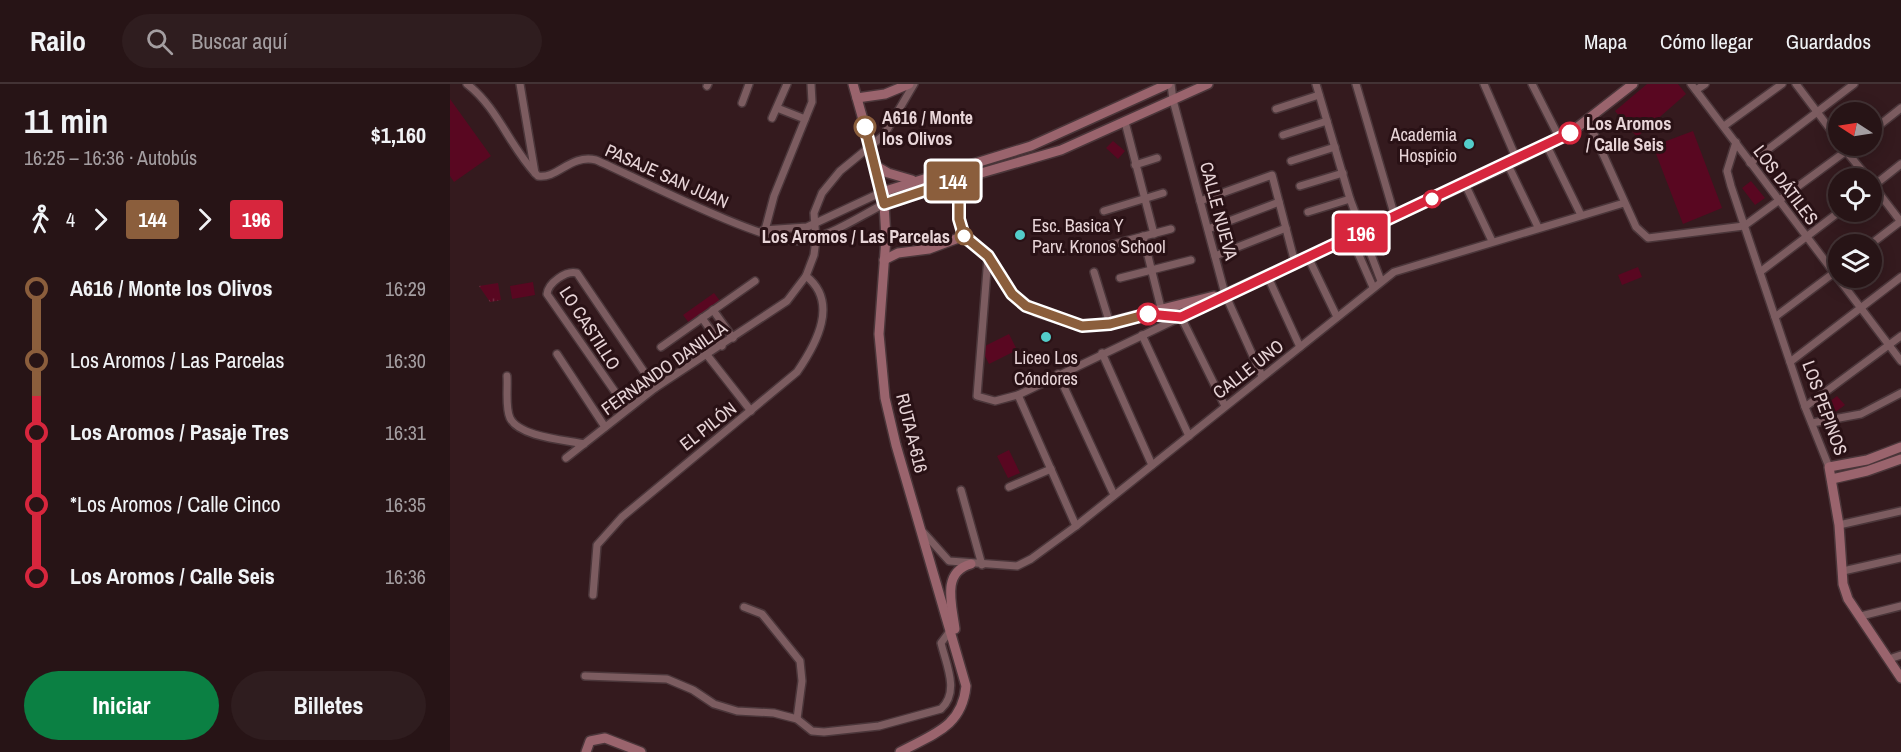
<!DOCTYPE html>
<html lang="es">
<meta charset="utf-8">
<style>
body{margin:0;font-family:"Archivo Narrow",sans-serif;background:#2f1d1f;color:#f1f3f6;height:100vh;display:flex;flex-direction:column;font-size:22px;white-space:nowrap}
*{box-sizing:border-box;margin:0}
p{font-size:20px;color:#a49ea1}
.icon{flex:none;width:33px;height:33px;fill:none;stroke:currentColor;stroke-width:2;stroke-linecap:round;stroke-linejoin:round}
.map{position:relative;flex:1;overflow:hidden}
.drawer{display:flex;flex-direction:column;background:#271416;width:450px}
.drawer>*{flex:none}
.badge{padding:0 12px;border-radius:4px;font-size:21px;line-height:39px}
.needle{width:39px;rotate:282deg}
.buttons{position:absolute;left:1378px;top:18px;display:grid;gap:12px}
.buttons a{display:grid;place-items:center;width:54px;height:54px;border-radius:50%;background:#271416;box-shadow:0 3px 15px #0003,0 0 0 2px #433335;font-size:30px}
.map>.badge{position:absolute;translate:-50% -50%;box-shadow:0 0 0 3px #fff}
.legs{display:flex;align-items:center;gap:9px;height:66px;padding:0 24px;font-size:20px}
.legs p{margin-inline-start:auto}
.summary{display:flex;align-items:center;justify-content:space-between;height:102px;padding:0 24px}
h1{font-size:33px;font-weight:800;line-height:45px}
.action{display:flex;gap:12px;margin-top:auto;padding:12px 24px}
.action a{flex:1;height:69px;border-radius:36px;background:#0b8043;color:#fff;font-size:24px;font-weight:800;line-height:69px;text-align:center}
.action a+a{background:#2f1d1f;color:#f1f3f6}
ul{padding:0 24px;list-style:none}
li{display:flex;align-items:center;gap:21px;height:72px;font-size:22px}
li i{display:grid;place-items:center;width:9px;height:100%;margin:0 8px;background:currentColor}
li i::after{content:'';width:15px;height:15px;margin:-8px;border:4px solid;border-radius:50%;background:#271416}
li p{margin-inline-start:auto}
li:first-child i{background:linear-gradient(#0000 50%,currentColor 0)}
li:last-child i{background:linear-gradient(currentColor 50%,#0000 0)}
header{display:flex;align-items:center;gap:36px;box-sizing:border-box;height:84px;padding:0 30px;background:#271416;border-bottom:2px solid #433335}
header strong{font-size:28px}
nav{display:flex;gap:33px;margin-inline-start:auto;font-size:21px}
.search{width:420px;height:54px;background:#2f1d1f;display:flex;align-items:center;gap:15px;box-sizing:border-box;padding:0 21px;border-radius:33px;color:#a49ea1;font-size:22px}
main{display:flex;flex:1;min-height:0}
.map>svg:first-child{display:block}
.green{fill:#590721}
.park{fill:url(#park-tufts)}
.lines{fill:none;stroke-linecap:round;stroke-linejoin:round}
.street-casing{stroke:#4b363a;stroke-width:10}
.secondary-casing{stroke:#4b363a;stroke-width:12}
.street{stroke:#7c5c60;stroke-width:7}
.secondary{stroke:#9a646d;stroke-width:9}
.line-1-casing{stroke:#fff;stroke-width:14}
.line-2-casing{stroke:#fff;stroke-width:14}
.line-1{stroke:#8b5e3c;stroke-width:9}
.line-2{stroke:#d7263d;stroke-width:9}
.stop-1-dot{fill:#fff;stroke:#8b5e3c;stroke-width:3}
.stop-2-dot{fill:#fff;stroke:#d7263d;stroke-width:3}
.poi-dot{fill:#53cdca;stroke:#291115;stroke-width:2}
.labels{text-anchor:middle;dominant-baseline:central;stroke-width:6;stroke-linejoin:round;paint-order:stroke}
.stop-label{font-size:18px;font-weight:bold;fill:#e8d5d8;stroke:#291115;text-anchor:start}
.poi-label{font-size:18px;fill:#e8d5d8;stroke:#291115;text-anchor:end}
.street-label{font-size:18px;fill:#e8d5d8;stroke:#291115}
</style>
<header>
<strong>Railo</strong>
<div class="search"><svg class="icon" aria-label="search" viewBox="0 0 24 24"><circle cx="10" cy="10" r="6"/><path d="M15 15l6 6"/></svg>Buscar aquí</div>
<nav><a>Mapa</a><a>Cómo llegar</a><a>Guardados</a></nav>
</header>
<main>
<section class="drawer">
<div class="summary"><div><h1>11 min</h1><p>16:25 – 16:36 · Autobús</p></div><b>$1,160</b></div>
<div class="legs"><svg class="icon" aria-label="walk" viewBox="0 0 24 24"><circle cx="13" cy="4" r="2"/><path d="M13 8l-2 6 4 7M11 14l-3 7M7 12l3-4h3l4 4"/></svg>4<svg class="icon" aria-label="forward" viewBox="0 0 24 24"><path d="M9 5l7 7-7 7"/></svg><b class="badge" style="background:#8b5e3c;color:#fff">144</b><svg class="icon" aria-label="forward" viewBox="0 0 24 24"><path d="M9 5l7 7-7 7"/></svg><b class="badge" style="background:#d7263d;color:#fff">196</b></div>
<ul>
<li><i style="color:#8b5e3c"></i><b>A616 / Monte los Olivos</b><p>16:29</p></li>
<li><i style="color:#8b5e3c"></i><span>Los Aromos / Las Parcelas</span><p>16:30</p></li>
<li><i style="color:#d7263d"></i><b>Los Aromos / Pasaje Tres</b><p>16:31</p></li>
<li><i style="color:#d7263d"></i><span>*Los Aromos / Calle Cinco</span><p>16:35</p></li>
<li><i style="color:#d7263d"></i><b>Los Aromos / Calle Seis</b><p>16:36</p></li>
</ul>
<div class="action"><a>Iniciar</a><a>Billetes</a></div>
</section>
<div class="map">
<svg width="1451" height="668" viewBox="0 0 1451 668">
<defs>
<pattern id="park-tufts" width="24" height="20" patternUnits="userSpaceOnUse" patternTransform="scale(1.5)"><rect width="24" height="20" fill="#590721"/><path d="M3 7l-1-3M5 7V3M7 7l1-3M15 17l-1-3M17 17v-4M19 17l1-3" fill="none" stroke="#712a40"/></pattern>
</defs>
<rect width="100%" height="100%" fill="#341a1e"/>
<g class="green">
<polygon points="1197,0 1228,0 1236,10 1187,53 1165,27"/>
<polygon points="0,15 41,72 4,98 0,92"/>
<polygon points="1243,47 1272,124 1233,140 1203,62"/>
<polygon points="663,57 675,67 668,75 656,64"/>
<polygon points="1301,97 1315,114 1305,121 1292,104"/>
<polygon points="1188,183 1192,193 1172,201 1168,191"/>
<polygon points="83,198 85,211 62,215 60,202"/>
<polygon points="264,209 270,217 239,239 233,231"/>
<polygon points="559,250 567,266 539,280 531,264"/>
<polygon points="1387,312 1395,321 1377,334 1370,325"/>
<polygon points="559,366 570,389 558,394 547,372"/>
</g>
<polygon class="park" points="48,199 51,216 40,218 29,202"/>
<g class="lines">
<g class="street-casing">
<g id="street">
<path d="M17 0C48 24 59 61 85 89"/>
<path d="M70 0 85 89 88 92C108 95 120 70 146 76 185 93 315 160 350 157 378 154 408 133 434 120"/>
<polyline points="721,0 723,16 775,210 812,292"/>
<polyline points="866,0 900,115 931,197"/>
<polyline points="906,0 945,133"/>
<polyline points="1034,0 1067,76"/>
<polyline points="1082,0 1110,55"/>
<polyline points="1241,0 1451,277"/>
<polyline points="1346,0 1389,57"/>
<polyline points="257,2 258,0"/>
<polyline points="1246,6 1255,0"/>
<polyline points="292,19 299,0"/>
<polyline points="327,24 355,35"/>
<polyline points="826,25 869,11"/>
<polyline points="322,34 337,0"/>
<polyline points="1138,37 1186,143 1198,154 1294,142 1403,62"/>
<polyline points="675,38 704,150"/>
<polyline points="1274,42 1332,0"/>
<polyline points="1422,47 1451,24"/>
<polyline points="833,51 877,37"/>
<polyline points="1286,58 1277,87 1281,102 1355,323 1379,383"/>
<polyline points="1097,62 1131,131"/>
<polyline points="1392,62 1418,94"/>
<polyline points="841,77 885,63"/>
<polyline points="1300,79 1404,0"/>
<polyline points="685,81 707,74"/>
<polyline points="1058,81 1088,143"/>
<polyline points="1015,100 1042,157"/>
<polyline points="1422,100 1451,138"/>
<polyline points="850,102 893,89"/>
<polyline points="1422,103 1451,80"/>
<polyline points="750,117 822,91 845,179"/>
<polyline points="654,127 713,109"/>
<polyline points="858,128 900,115"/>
<polyline points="758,145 829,118"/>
<polyline points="313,146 357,143 432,108"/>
<polyline points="315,146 324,112 362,18 361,0"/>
<polyline points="693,152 712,228"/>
<polyline points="901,153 923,203"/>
<polyline points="1421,160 1451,137"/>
<polyline points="660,161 721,145"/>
<polyline points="765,172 836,144"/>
<polyline points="538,173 527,312 545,317 568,311 731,233 775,322"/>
<polyline points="858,173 887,233"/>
<polyline points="644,188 660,240"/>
<polyline points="1310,188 1389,128"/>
<polyline points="817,191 850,263"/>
<polyline points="670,194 741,176"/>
<polyline points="263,226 283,254"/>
<polyline points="1325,233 1389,185"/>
<polyline points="252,234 272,262"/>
<polyline points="692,251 739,352"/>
<polyline points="211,263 305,197"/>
<polyline points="652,269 702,381"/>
<polyline points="107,270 155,343"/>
<polyline points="257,271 301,327"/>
<polyline points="1340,278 1451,193"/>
<polyline points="608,290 664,411"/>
<path d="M57 292C58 304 55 323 60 334 69 353 116 356 134 360"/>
<polyline points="568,311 626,442"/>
<polyline points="1355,323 1451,252"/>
<path d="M177 325 97 210C98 199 116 186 127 189L205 304"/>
<polyline points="1362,339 1411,330 1451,309"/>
<polyline points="116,374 205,304 337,217 356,192 364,171 366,155 364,129 372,109 390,87 434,51 464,0"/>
<polyline points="559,403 601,385"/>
<polyline points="511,406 532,481"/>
<polyline points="1389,441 1451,427"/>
<polyline points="474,449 499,477 567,482 581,475 626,442 944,188 1174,119"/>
<polyline points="1393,487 1451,474"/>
<path d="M143 511 147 461 172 433 347 288C367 259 389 218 356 192"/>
<polyline points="294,523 312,530 350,577 352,597 347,635"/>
<polyline points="1411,532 1451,522"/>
<polyline points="1439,575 1451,571"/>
<path d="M135 592 217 595 243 606 264 620 287 627 324 629 347 635 362 647 374 648 429 642 491 625C510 608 496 580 491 559L503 543"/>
</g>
</g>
<g class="secondary-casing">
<g id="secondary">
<path d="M403 0 426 82 434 120 436 154 429 250 435 314 446 361 516 602C512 643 483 650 450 668"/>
<polyline points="407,14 435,10 459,0"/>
<polyline points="426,82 438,89 462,96"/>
<polyline points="508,83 509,135 514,152 538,173 563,210 587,228 632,242 644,242 764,212"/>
<polyline points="432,108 581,62 718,0"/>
<polyline points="434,120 493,100 611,66 758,0"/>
<polyline points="434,176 448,169 479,165 514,152"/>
<polyline points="697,230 731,233 782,207 1058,81 1120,49 1183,0"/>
<polyline points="1451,363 1417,376 1379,383 1389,441 1393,500 1398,515 1451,594"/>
<polyline points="1382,395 1417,387 1451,375"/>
<path d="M505 545C502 521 491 488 521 480"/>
<polyline points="136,668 140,657 155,654 191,668"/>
</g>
</g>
<use href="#street" class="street"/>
<use href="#secondary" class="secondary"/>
</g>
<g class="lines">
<g class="line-1-casing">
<polyline id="line-1" points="415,43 434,120 509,95 509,135 514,152 538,172 562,210 576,222 632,242 660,240 698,230"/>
</g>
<g class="line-2-casing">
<polyline id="line-2" points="698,230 731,233 1120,49"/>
</g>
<use href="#line-1" class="line-1"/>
<use href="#line-2" class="line-2"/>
</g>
<g class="stop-1-dot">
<circle cx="415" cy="43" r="10"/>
<circle cx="514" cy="152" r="8"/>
</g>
<g class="stop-2-dot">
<circle cx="1120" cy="49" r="10"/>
<circle cx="982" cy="115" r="8"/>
<circle cx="698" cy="230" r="10"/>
</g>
<g class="poi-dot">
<circle cx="1019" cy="60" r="6"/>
<circle cx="570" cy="151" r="6"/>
<circle cx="596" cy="253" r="6"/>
</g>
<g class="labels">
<g class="stop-label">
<text x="432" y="33">A616 / Monte<tspan x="432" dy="21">los Olivos</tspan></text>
<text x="1136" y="39">Los Aromos<tspan x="1136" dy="21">/ Calle Seis</tspan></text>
<text x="500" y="152" text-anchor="end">Los Aromos / Las Parcelas</text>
</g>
<g class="poi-label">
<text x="1007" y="50">Academia<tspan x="1007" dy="21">Hospicio</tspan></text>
<text x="582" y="141" text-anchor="start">Esc. Basica Y<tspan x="582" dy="21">Parv. Kronos School</tspan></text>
<text x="596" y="273" text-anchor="middle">Liceo Los<tspan x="596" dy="21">Cóndores</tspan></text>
</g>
<g class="street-label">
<text transform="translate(217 92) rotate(24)">PASAJE SAN JUAN</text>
<text transform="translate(1336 101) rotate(53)">LOS DÁTILES</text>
<text transform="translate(769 127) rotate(75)">CALLE NUEVA</text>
<text transform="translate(140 244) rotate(57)">LO CASTILLO</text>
<text transform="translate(214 284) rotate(-35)">FERNANDO DANILLA</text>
<text transform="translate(798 285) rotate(-38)">CALLE UNO</text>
<text transform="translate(1375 324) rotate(70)">LOS PEPINOS</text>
<text transform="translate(258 342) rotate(-38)">EL PILÓN</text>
<text transform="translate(462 349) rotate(76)">RUTA A-616</text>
</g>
</g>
</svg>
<div class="buttons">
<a><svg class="needle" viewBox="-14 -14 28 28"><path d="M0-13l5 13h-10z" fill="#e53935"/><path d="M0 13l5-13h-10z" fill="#a49ea1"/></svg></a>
<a><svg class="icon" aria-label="locate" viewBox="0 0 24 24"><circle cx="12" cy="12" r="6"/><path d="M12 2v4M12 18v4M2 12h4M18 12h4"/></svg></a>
<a><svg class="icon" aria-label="layers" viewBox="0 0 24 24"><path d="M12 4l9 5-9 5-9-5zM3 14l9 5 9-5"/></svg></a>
</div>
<b class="badge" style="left:503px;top:97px;background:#8b5e3c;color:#fff">144</b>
<b class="badge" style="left:911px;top:149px;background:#d7263d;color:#fff">196</b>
</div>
</main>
